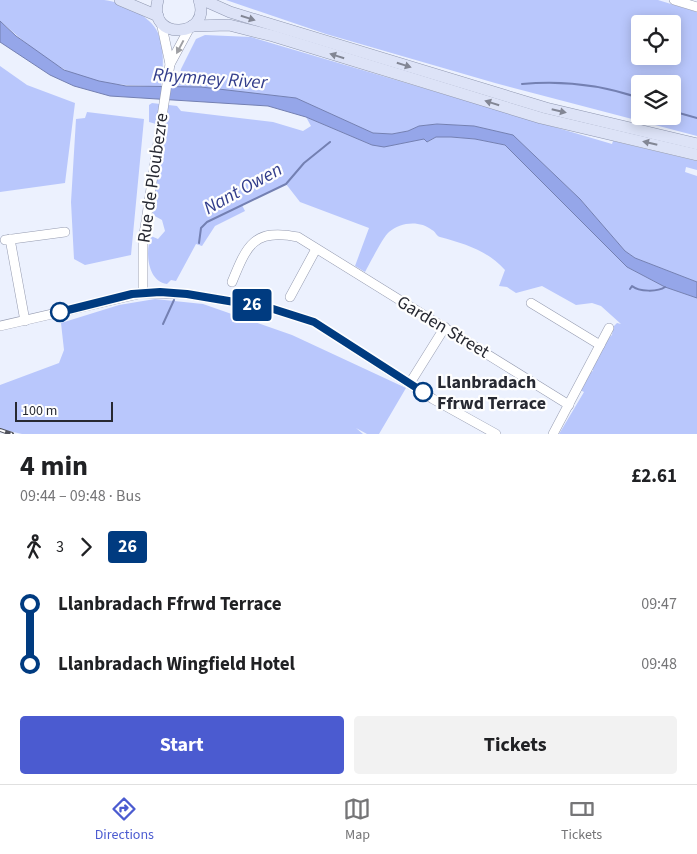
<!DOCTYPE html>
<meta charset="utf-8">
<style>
body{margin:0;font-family:"Source Sans 3",sans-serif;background:#f2f2f2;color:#202124;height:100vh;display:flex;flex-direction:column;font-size:19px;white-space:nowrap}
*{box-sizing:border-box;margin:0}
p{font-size:16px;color:#757577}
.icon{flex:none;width:28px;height:28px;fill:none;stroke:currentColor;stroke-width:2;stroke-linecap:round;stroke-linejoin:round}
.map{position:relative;height:434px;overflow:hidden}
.details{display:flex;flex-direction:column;background:#fff;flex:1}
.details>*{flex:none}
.badge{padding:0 10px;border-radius:4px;font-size:18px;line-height:32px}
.controls{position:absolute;left:631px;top:15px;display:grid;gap:10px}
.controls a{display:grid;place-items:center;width:50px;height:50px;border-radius:5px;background:#fff;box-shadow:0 2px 12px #0003;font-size:25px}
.scale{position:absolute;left:15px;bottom:12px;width:98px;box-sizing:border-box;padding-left:5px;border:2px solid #272932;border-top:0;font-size:14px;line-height:18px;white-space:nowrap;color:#272932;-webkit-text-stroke:4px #fefefe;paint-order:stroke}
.map>.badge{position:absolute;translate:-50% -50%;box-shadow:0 0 0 2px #fff}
.legs{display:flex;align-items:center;gap:8px;height:55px;padding:0 20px;font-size:16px}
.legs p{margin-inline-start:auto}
.summary{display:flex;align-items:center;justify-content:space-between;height:85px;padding:0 20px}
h1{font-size:28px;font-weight:700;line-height:38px}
.button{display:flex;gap:10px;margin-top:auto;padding:10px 20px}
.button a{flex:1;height:58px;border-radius:5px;background:#4b5bd0;color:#fff;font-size:20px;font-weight:700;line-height:58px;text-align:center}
.button a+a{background:#f2f2f2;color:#202124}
ul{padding:0 20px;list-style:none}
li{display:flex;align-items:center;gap:18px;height:60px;font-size:19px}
li i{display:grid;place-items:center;width:8px;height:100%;margin:0 6px;background:currentColor}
li i::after{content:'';width:12px;height:12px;margin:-6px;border:4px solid;border-radius:50%;background:#fff}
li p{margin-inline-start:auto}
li:first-child i{background:linear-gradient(#0000 50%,currentColor 0)}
li:last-child i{background:linear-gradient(currentColor 50%,#0000 0)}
.dock{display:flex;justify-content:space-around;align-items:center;height:70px;border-top:1px solid #e0e0e0;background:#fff;font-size:14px;color:#757577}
.dock a{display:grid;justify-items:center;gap:2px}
.dock .selected{color:#4b5bd0}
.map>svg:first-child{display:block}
.green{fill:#b9c7fc;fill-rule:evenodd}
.water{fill:#95a6e9;stroke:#7480b2}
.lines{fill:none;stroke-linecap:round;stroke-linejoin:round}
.stream{stroke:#7480b2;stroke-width:2}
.minor-casing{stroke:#959bb0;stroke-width:10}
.major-casing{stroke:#8e96af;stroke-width:12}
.minor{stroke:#fff;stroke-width:9}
.major{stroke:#dde3f7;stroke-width:11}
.rail-casing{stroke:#50525c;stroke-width:4}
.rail{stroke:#fefefe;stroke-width:2;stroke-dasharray:5.5;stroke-linecap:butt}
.oneway{fill:#828694}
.oneway2{fill:#9e9fa3}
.line-1-casing{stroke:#fff;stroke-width:11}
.line-1{stroke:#003b80;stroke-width:8}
.stop-1-dot{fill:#fff;stroke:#003b80;stroke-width:2.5}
.labels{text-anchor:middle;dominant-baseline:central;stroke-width:4.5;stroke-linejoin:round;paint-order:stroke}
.street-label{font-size:18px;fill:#272932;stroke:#fefefe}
.stop-label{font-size:18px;font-weight:bold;fill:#272932;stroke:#fefefe;text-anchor:start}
.water-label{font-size:19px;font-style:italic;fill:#323d8b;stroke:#fefefe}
</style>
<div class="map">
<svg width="697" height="434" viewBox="0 0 697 434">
<rect width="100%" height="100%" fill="#ecf1fe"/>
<g class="green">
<path d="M0 0C32 0 73 0 104 0 122 2 151 16 158 33 165 50 163 69 161 86 129 86 91 85 62 68 39 55 20 38 0 21Z"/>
<path d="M226 0H658L697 12V136L495 83 326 34ZM640 24H672V56H640ZM640 84H672V116H640Z"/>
<polygon points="205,35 251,37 612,144 613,141 697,161 697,170 686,167 685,172 697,176 697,282 635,258 625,251 580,199 513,135 474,126 437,124 419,126 408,131 392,134 373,133 296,98 177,87 181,69 196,39"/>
<polygon points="0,66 27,85 75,103 65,183 0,192"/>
<path d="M152 103 177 106 181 111 273 122 303 131 311 126 306 117 372 145H394L424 138 428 142 436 137H451L475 139 505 145 627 267 665 287 697 298V434H559L584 392 580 390 586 374 593 371 591 364 599 358 597 353 605 346V341L612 335 613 327 617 323 621 324 601 306 592 303 576 305 542 286 516 293 507 287 499 286 505 270C487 250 465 244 440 237 436 236 436 232 432 230 420 220 400 222 389 232 383 237 370 263 365 272L355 266 369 228 300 202 286 184 242 205 245 211 215 226 202 246 196 244 176 281 171 280 167 284C147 281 145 251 151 236L158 239 165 231 162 220 153 215V208H156L157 201 153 200 167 127 149 122V105Z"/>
<polygon points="87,112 144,119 131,255 85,265 74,259 71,202 76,119 85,118"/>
<polygon points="155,299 203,304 292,335 406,388 379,434 367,434 356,428 363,434 22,434 0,429 0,385 59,363 64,350 61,323 119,305"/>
</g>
<polygon class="water" points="0,21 16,36 64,70 99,81 126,86 201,87 296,98 373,133 392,134 408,131 419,126 437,124 474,126 513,135 580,199 625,251 635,258 697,282 697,298 665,287 627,267 505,145 475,139 451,137 436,137 427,142 424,139 384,147 372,145 306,117 268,106 110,96 74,86 50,75 0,42"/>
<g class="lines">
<g class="stream">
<path d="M522 84C562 80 602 85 640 98"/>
<polyline points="672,111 697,118"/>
<polyline points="199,243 201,228 207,222 286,184 304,163 330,142"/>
<path d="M630 289 632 286C639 292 658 292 665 287"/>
<polyline points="163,324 174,300"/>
</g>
<g class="minor-casing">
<g id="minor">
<polyline points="674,0 697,7"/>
<polyline points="170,64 189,29"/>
<polyline points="10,239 25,321"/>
<polyline points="5,240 65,232"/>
<path d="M232 282C247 245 254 228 298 237L569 405"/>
<polyline points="143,293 143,241 170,64 161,22"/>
<polyline points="290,297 316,249"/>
<polyline points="531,303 600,345"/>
<polyline points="0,326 143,293 187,294 270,308 314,322 433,399 496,434"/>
<polyline points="410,383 445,327"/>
<polyline points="553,434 609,328"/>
</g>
</g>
<g class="major-casing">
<g id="major">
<polyline points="120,0 158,16"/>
<path d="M158 0C146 42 213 38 199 0"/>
<polyline points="203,0 230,12 546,108 697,144"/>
<polyline points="192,26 229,25 273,36 541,118 697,155"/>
</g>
</g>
<use href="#minor" class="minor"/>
<use href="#major" class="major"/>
<g class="rail-casing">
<polyline id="rail" points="0,430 12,434"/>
</g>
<use href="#rail" class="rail"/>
</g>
<defs><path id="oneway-solid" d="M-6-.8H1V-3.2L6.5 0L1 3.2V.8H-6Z" transform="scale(1.25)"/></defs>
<g class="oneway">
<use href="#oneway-solid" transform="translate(248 18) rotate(17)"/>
<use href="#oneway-solid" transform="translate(337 56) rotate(-163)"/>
<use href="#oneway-solid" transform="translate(404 65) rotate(17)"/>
<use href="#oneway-solid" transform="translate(492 103) rotate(-163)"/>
<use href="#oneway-solid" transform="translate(559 111) rotate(13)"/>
<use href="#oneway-solid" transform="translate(650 143) rotate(-167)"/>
</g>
<use class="oneway2" href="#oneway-solid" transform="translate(180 47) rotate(118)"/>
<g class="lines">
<g class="line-1-casing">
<polyline id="line-1" points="60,312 132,294 160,292 187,294 270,308 314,322 423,392"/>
</g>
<use href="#line-1" class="line-1"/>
</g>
<g class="stop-1-dot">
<circle cx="60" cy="312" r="9"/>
<circle cx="423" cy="392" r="9"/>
</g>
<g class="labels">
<g class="street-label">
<text transform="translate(153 178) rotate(-82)">Rue de Ploubezre</text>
<text transform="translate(443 327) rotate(31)">Garden Street</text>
</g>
<g class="stop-label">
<text x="437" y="382">Llanbradach<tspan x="437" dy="21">Ffrwd Terrace</tspan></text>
</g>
<g class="water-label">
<text transform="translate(210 79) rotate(4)">Rhymney River</text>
<text transform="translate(243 189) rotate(-29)">Nant Owen</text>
</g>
</g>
</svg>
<div class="controls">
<a><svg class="icon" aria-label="locate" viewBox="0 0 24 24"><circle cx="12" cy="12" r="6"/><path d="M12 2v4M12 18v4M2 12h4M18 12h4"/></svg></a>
<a><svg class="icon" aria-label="layers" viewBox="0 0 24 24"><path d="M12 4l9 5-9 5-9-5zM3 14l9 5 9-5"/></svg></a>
</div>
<div class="scale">100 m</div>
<b class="badge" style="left:252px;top:305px;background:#003b80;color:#fff">26</b>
</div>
<section class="details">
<div class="summary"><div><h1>4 min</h1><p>09:44 – 09:48 · Bus</p></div><b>£2.61</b></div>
<div class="legs"><svg class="icon" aria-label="walk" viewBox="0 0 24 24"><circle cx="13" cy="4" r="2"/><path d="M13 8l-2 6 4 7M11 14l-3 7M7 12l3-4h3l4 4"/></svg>3<svg class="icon" aria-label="forward" viewBox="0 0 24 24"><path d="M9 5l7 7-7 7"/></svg><b class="badge" style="background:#003b80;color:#fff">26</b></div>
<ul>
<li><i style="color:#003b80"></i><b>Llanbradach Ffrwd Terrace</b><p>09:47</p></li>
<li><i style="color:#003b80"></i><b>Llanbradach Wingfield Hotel</b><p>09:48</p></li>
</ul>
<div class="button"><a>Start</a><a>Tickets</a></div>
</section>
<nav class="dock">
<a class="selected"><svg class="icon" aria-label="directions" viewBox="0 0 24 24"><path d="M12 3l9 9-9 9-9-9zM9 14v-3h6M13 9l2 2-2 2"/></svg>Directions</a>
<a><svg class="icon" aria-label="map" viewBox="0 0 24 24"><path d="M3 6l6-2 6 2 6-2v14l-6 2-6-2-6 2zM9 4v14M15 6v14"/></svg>Map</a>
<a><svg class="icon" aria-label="tickets" viewBox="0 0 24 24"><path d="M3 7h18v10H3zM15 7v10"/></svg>Tickets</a>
</nav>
